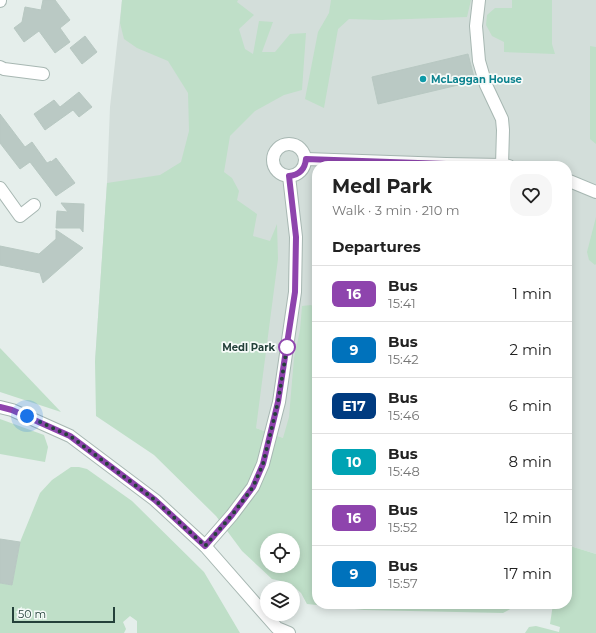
<!DOCTYPE html>
<meta charset="utf-8">
<style>
body{margin:0;font-family:Montserrat,sans-serif;background:#f6f6f6;color:#222;height:100vh;display:flex;flex-direction:column;font-size:15px;white-space:nowrap}
*{box-sizing:border-box;margin:0}
p{font-size:13px;color:#767676}
.icon{flex:none;width:22px;height:22px;fill:none;stroke:currentColor;stroke-width:2;stroke-linecap:round;stroke-linejoin:round}
.map{position:relative;flex:1;overflow:hidden}
.panel{position:absolute;left:312px;top:161px;width:260px;height:448px;display:flex;flex-direction:column;background:#fff;border-radius:16px;box-shadow:0 2px 10px #0003}
.panel>*{flex:none}
.badge{padding:0 8px;border-radius:6px;font-size:14px;line-height:26px}
.tools{position:absolute;left:260px;top:533px;display:grid;gap:8px}
.tools a{display:grid;place-items:center;width:40px;height:40px;border-radius:50%;background:#fff;box-shadow:0 2px 10px #0003;font-size:20px}
.scale{position:absolute;left:12px;bottom:10px;width:103px;box-sizing:border-box;padding-left:4px;border:2px solid #24413a;border-top:0;font-size:11px;line-height:14px;white-space:nowrap;color:#24413a;-webkit-text-stroke:3px #f6fbf9;paint-order:stroke}
.you{position:absolute;width:20px;height:20px;margin:-10px;border:3px solid #fff;border-radius:50%;background:#1a73e8;box-shadow:0 0 0 6px #1a73e833}
.map>.badge{position:absolute;translate:-50% -50%;box-shadow:0 0 0 2px #fff}
h2{padding:0 20px;font-size:15px;line-height:36px}
.round{display:grid;place-items:center;flex:none;width:42px;height:42px;border-radius:16px;background:#f6f6f6}
.head{display:flex;align-items:center;justify-content:space-between;height:68px;padding:0 20px}
h1{font-size:19px;font-weight:700;line-height:30px}
ul{padding:0;list-style:none}
li{display:flex;align-items:center;gap:12px;height:56px;padding:0 20px;border-top:1px solid #e0e0e0}
li div{flex:1}
li b{display:block;font-size:15px}
li em{font-style:normal}
li .badge{min-width:44px;font-weight:700;text-align:center}
.map>svg:first-child{display:block}
.built{fill:#d3deda}
.green{fill:#bfdfc8;fill-rule:evenodd}
.building{fill:#bac9c4;stroke:#b8c8c2}
.lines{fill:none;stroke-linecap:round;stroke-linejoin:round}
.minor-casing{stroke:#a7b7b2;stroke-width:14}
.minor{stroke:#fff;stroke-width:12}
.line-casing{stroke:#fff;stroke-width:9}
.line{stroke:#8e44ad;stroke-width:6}
.walk{stroke:#24413a;stroke-width:4;stroke-dasharray:0 7.2}
.culture-dot{fill:#0f9aa8;stroke:#f6fbf9;stroke-width:1.5}
.stop-dot{fill:#fff;stroke:#8e44ad;stroke-width:2}
.labels{text-anchor:middle;dominant-baseline:central;stroke-width:3.5;stroke-linejoin:round;paint-order:stroke}
.culture-label{font-size:10px;font-weight:bold;fill:#0d838f;stroke:#f6fbf9;text-anchor:start}
.stop-label{font-size:10px;font-weight:bold;fill:#24413a;stroke:#f6fbf9;text-anchor:end}
</style>
<div class="map">
<svg width="596" height="633" viewBox="0 0 596 633">
<rect width="100%" height="100%" fill="#e5eeeb"/>
<polygon class="built" points="122,0 596,0 596,554 567,545 567,166 317,166 317,451 256,428 95,362 107,183 110,107"/>
<g class="green">
<path d="M122 0H238L237 2 254 15 239 29 245 49 253 54 259 21 273 22 262 52H275L290 34 306 33 302 90 284 95 255 111 230 136 224 172 232 178 239 191 237 200 257 214 253 236 270 241 277 224 278 259 256 428 283 438 289 417 294 358 300 330 302 306 311 305 317 309V604H516L514 607 503 613 364 610 307 604 301 593 290 583 272 579 242 551 216 516 154 455 96 416 95 362 107 183 160 175 181 162 189 131 188 93 168 61 137 48 124 39 120 23ZM267 540H293V566H267Z"/>
<polygon points="331,0 471,0 467,17 380,20 349,19 338,29 324,108 305,99 318,32 329,13"/>
<polygon points="512,0 552,0 552,44 555,54 504,52 504,42 492,36 486,25 487,15 495,8 512,8"/>
<polygon points="590,46 596,47 596,144 590,139"/>
<polygon points="596,217 596,264 595,265 589,260 587,252"/>
<polygon points="0,348 61,412 0,392"/>
<polygon points="0,419 44,435 48,447 45,462 0,454"/>
<polygon points="71,467 79,467 87,469 132,501 204,572 240,633 137,633 137,621 130,616 123,622 126,629 124,633 0,633 0,583 12,585 20,542 40,493 52,480"/>
<polygon points="567,545 596,554 596,633 525,633 529,627 536,626 559,632 560,627 550,624 553,604 567,604"/>
</g>
<g class="building">
<polygon points="43,0 55,0 70,20 60,28 70,42 55,53 39,31 24,42 14,28 22,22 25,7 41,10"/>
<polygon points="85,36 97,52 82,64 70,48"/>
<polygon points="468,54 475,81 378,104 372,77"/>
<polygon points="79,92 92,107 79,117 73,110 45,130 34,114 54,100 60,107"/>
<polygon points="0,114 25,147 32,142 47,163 51,161 51,162 56,158 75,183 56,196 30,162 20,169 0,143"/>
<polygon points="61,203 84,204 83,232 80,228 56,228 57,211 68,212"/>
<polygon points="56,230 83,248 43,283 40,273 0,265 0,246 39,254 56,239"/>
<polygon points="0,539 20,542 12,585 0,583"/>
</g>
<g class="lines">
<g class="minor-casing">
<g id="minor">
<polyline points="479,0 476,26 479,61 486,85 502,119 503,130 502,165"/>
<polyline points="0,1 0,0"/>
<polyline points="0,67 4,69 43,74"/>
<circle cx="289" cy="160" r="16"/>
<polyline points="306,159 446,164 502,165 509,166"/>
<polyline points="567,180 596,192"/>
<polyline points="0,188 20,216 34,205"/>
<polyline points="0,407 12,410 70,436 155,500 205,546 277,628 289,633"/>
<polyline points="205,546 232,515 253,487 263,464 279,402 295,292 296,237 289,176"/>
</g>
</g>
<use href="#minor" class="minor"/>
</g>
<g class="lines">
<g class="line-casing">
<path id="line" d="M0 407 12 410 70 436 155 500 205 546 232 515 253 487 263 464 278 402 295 292 296 237 289 176C299 175 305 169 306 159L446 164 502 165 509 166"/>
</g>
<use href="#line" class="line"/>
<polyline class="walk" points="27,416 70,436 155,500 205,546 232,515 253,487 263,464 278,402 287,347"/>
</g>
<circle class="culture-dot" cx="423" cy="79" r="4"/>
<circle class="stop-dot" cx="287" cy="347" r="8"/>
<g class="labels">
<g class="culture-label">
<text x="431" y="79">McLaggan House</text>
</g>
<g class="stop-label">
<text x="275" y="347">Medl Park</text>
</g>
</g>
</svg>
<div class="tools">
<a><svg class="icon" aria-label="locate" viewBox="0 0 24 24"><circle cx="12" cy="12" r="6"/><path d="M12 2v4M12 18v4M2 12h4M18 12h4"/></svg></a>
<a><svg class="icon" aria-label="layers" viewBox="0 0 24 24"><path d="M12 4l9 5-9 5-9-5zM3 14l9 5 9-5"/></svg></a>
</div>
<div class="scale">50 m</div>
<div class="you" style="left:27px;top:416px"></div>
<section class="panel">
<div class="head"><div><h1>Medl Park</h1><p>Walk · 3 min · 210 m</p></div><a class="round"><svg class="icon" aria-label="heart" viewBox="0 0 24 24"><path d="M12 20l-8-8c-3-5 5-10 8-4 3-6 11-1 8 4z"/></svg></a></div>
<h2>Departures</h2>
<ul>
<li><span class="badge" style="background:#8e44ad;color:#fff">16</span><div><b>Bus</b><p>15:41</p></div><em>1 min</em></li>
<li><span class="badge" style="background:#0072bc;color:#fff">9</span><div><b>Bus</b><p>15:42</p></div><em>2 min</em></li>
<li><span class="badge" style="background:#003b80;color:#fff">E17</span><div><b>Bus</b><p>15:46</p></div><em>6 min</em></li>
<li><span class="badge" style="background:#00a3b4;color:#fff">10</span><div><b>Bus</b><p>15:48</p></div><em>8 min</em></li>
<li><span class="badge" style="background:#8e44ad;color:#fff">16</span><div><b>Bus</b><p>15:52</p></div><em>12 min</em></li>
<li><span class="badge" style="background:#0072bc;color:#fff">9</span><div><b>Bus</b><p>15:57</p></div><em>17 min</em></li>
</ul>
</section>
</div>
